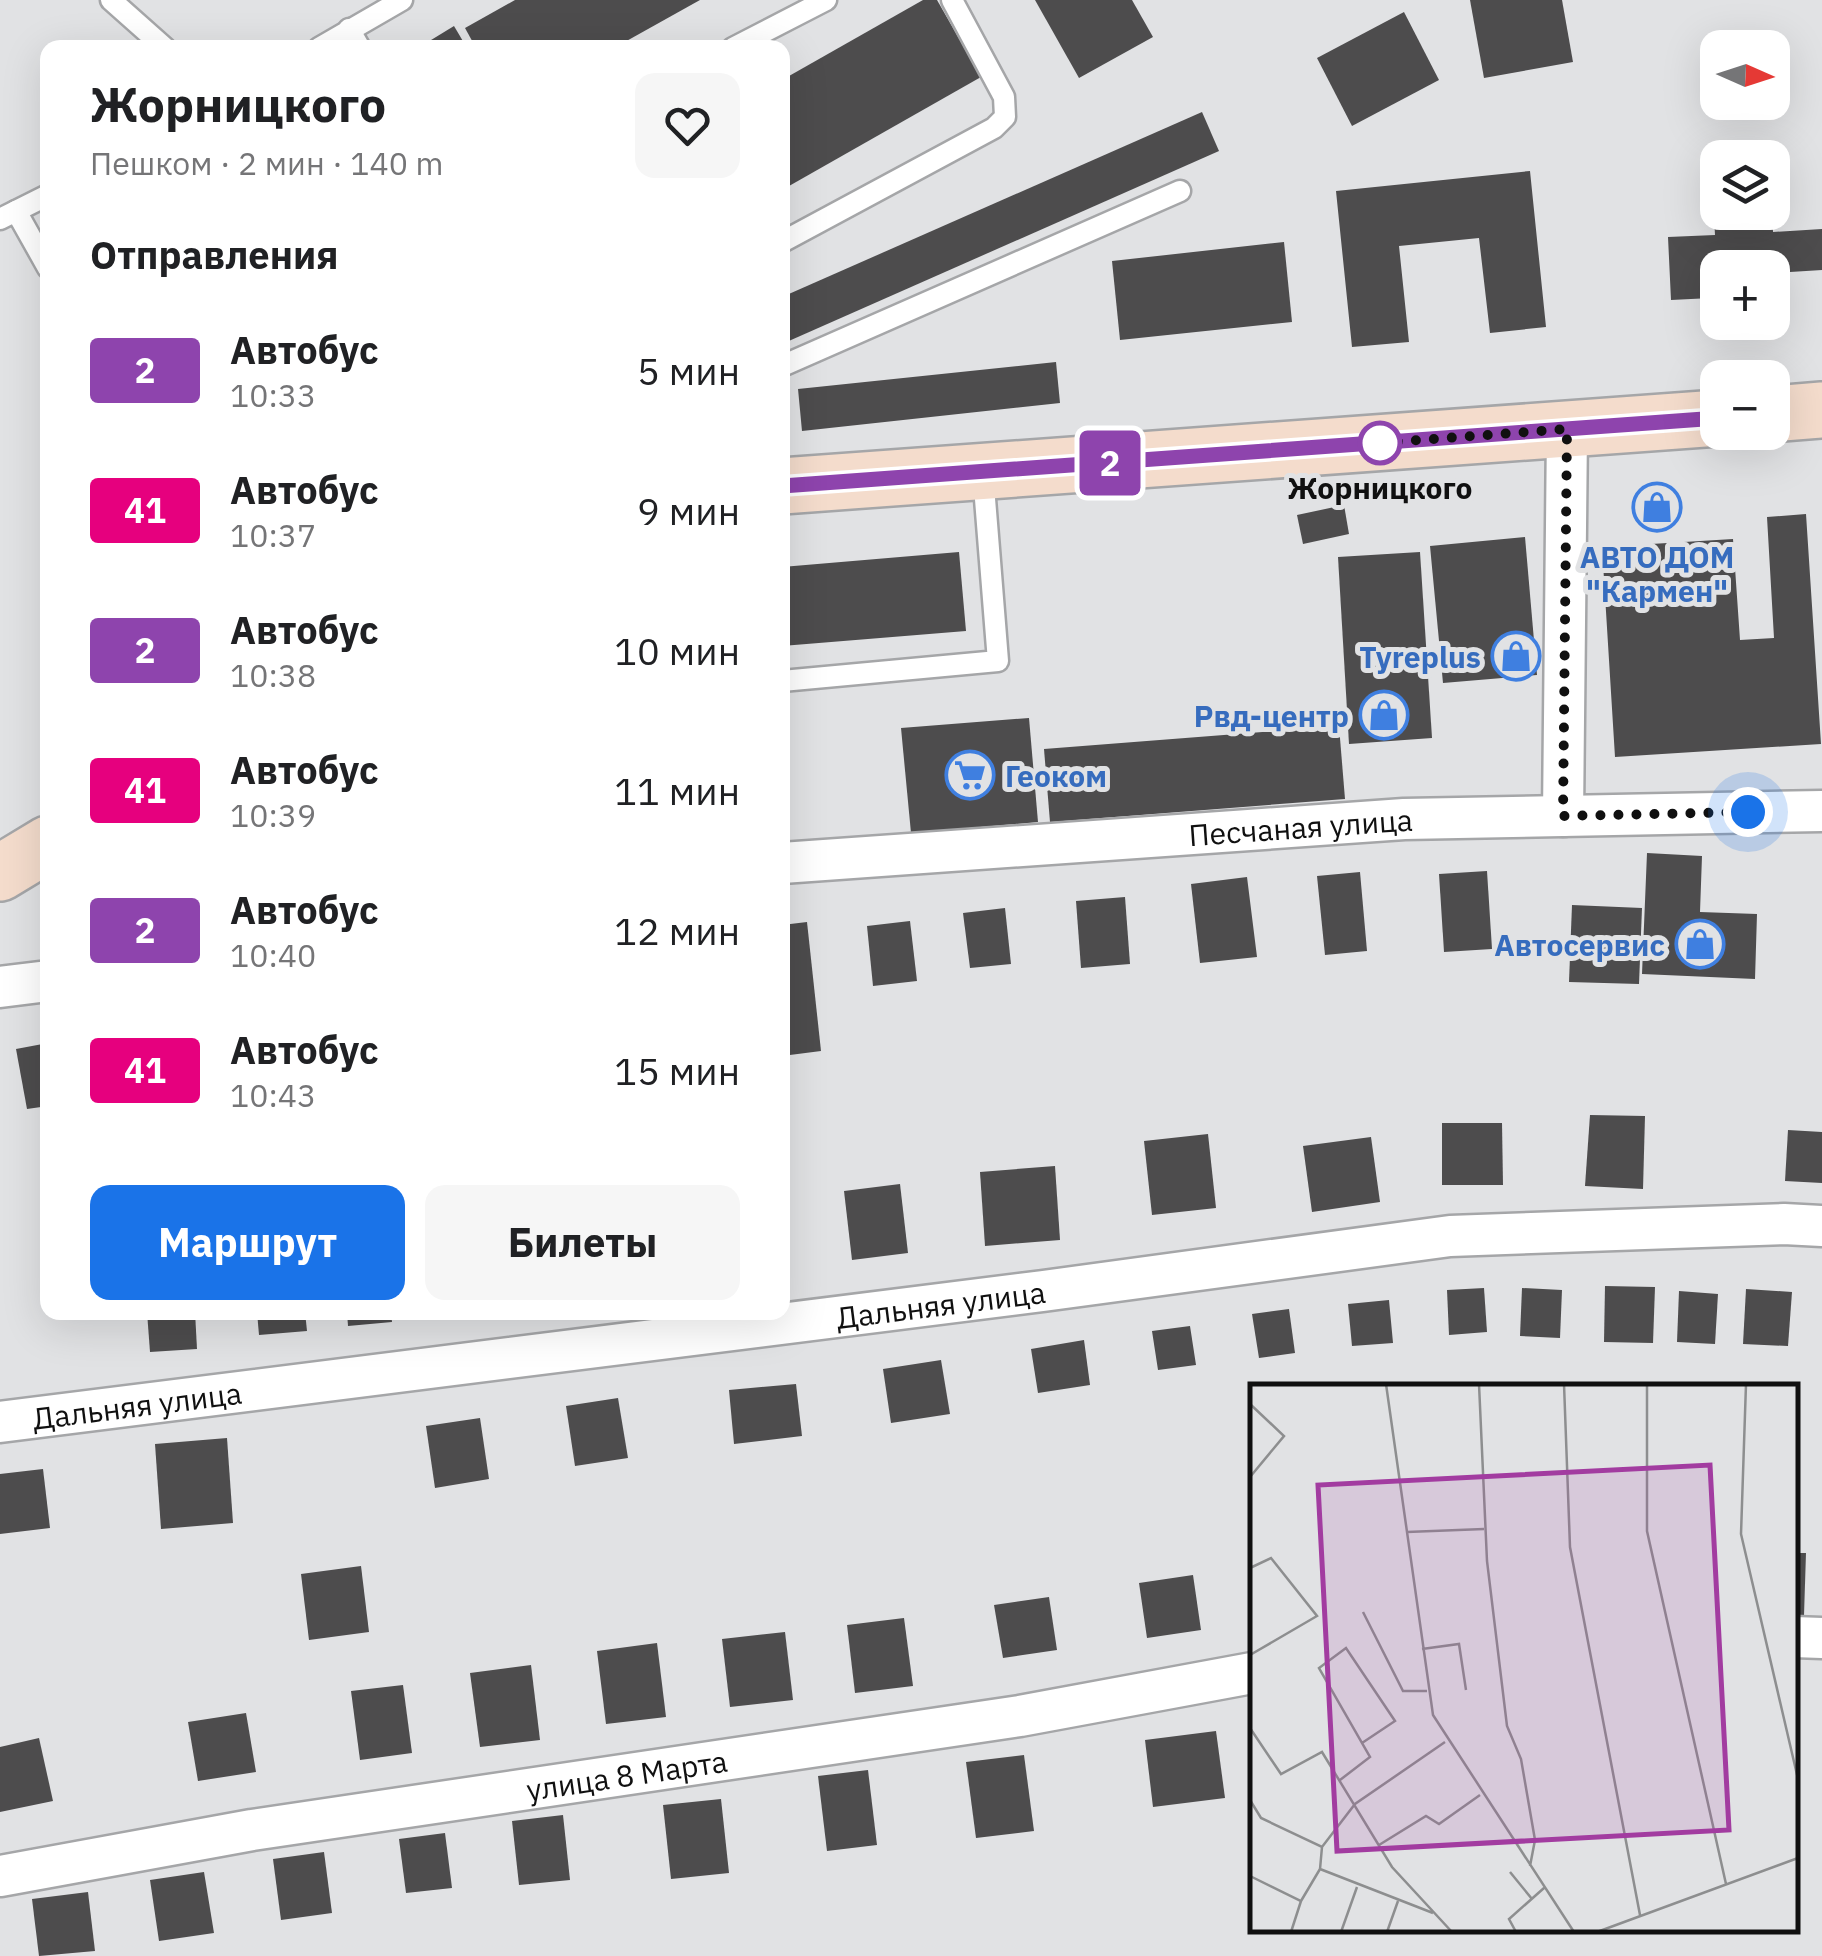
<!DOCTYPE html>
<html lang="ru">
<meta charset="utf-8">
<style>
body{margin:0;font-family:"IBM Plex Sans",sans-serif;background:#f6f6f6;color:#202124;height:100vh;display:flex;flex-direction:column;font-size:38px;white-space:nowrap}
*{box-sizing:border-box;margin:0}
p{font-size:32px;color:#757577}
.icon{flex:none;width:55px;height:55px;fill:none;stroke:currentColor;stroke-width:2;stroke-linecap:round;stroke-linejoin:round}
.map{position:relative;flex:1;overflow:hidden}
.drawer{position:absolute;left:40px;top:40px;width:750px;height:1280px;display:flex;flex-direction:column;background:#fff;border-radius:20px;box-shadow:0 10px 40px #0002}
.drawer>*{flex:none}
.badge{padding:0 20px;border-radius:8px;font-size:35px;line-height:65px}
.needle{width:65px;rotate:93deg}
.buttons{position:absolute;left:1700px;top:30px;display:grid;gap:20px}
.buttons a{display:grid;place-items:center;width:90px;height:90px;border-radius:20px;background:#fff;box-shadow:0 10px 40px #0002;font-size:50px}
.you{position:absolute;width:50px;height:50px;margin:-25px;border:8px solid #fff;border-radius:50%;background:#1a73e8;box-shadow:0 0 0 15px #1a73e833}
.map>.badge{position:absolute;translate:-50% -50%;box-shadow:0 0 0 5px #fff}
h2{padding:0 50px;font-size:38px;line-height:90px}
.round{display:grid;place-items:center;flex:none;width:105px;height:105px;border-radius:20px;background:#f6f6f6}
.headline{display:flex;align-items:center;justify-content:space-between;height:170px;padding:0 50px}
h1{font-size:48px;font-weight:700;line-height:75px}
.primary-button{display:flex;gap:20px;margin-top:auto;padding:20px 50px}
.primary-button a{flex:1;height:115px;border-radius:20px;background:#1a73e8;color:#fff;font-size:40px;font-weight:700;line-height:115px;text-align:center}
.primary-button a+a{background:#f6f6f6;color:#202124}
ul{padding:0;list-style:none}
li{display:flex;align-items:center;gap:30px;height:140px;padding:0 50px}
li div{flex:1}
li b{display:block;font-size:38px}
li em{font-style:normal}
li .badge{min-width:110px;font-weight:700;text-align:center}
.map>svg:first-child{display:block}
.building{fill:#4d4c4d}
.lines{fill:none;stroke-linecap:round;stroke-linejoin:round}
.lane-casing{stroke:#a5a6a8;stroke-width:25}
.street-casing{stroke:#a5a6a8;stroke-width:45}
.secondary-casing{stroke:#a5a6a8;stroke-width:60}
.lane{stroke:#fff;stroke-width:20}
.street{stroke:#fff;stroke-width:40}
.secondary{stroke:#f4dccc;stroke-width:55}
.line-casing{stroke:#fff;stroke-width:22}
.line{stroke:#8e44ad;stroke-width:15}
.walk{stroke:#101010;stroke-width:10;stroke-dasharray:0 18}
.stop-dot{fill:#fff;stroke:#8e44ad;stroke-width:5}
.labels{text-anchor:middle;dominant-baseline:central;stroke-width:10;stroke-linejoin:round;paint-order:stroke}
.stop-label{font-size:30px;font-weight:bold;fill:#101010;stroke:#e1e2e4}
.shop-label{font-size:30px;font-weight:bold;fill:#366cbe;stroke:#e1e2e4;text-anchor:end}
.street-label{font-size:30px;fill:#101010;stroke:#e1e2e4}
.inset-road{fill:none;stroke:#8d8e8f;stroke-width:2.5}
.view{fill:#a23ca0;fill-opacity:0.15;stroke:#a23ca0;stroke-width:5}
.inset-edge{fill:none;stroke:#101010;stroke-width:5}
</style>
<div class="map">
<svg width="1822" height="1956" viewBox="0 0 1822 1956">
<rect width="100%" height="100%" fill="#e1e2e4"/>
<g class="building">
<polygon points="515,0 700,0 614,48 476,48 465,28"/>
<polygon points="923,0 937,0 981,77 782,190 782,80"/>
<polygon points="1035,0 1132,0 1153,37 1079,78"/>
<polygon points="1470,0 1562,0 1573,62 1484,78"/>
<polygon points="1404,12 1439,80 1352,126 1317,58"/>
<polygon points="454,26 467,48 418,48"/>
<polygon points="1202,112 1219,151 782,344 782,297"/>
<polygon points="1768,143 1769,158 1718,158 1718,212 1772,212 1773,232 1822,229 1822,270 1772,273 1772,268 1718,268 1718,276 1710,277 1711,298 1671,300 1668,237 1715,235 1710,146"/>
<polygon points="1530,171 1546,327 1490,333 1479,238 1399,246 1409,342 1352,347 1336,191"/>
<polygon points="1284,242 1292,322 1120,340 1112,261"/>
<polygon points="1056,362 1060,403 802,431 798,389"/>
<polygon points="1344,505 1349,534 1303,544 1297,515"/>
<polygon points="1806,514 1821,744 1615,757 1602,547 1733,539 1740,640 1774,638 1767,517"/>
<polygon points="1525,537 1537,675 1443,683 1430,546"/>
<polygon points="959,552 966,631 782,646 782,567"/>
<polygon points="1420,552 1432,738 1349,744 1338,557"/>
<polygon points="1029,718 1038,822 911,833 901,728"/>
<polygon points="1339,726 1345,799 1050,822 1044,749"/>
<polygon points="1647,853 1702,856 1700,912 1757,914 1755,979 1642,974"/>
<polygon points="1487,871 1492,949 1444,952 1439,874"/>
<polygon points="1360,872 1367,951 1325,955 1317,876"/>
<polygon points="1247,877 1257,957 1200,963 1191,884"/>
<polygon points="1125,897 1130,964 1081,968 1076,901"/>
<polygon points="1572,905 1642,908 1639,984 1569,982"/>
<polygon points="1005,908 1011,964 970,968 963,913"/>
<polygon points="910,921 917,981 873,986 867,926"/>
<polygon points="807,922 821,1051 782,1056 782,925"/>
<polygon points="48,1043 48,1106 27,1109 16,1049"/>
<polygon points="1590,1115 1645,1116 1643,1189 1585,1186"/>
<polygon points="1442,1123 1502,1123 1503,1185 1442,1185"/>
<polygon points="1788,1130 1822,1132 1822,1183 1785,1181"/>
<polygon points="1208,1134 1216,1208 1152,1215 1144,1141"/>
<polygon points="1371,1137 1380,1202 1312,1212 1303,1146"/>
<polygon points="1055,1166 1060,1240 985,1246 980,1172"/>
<polygon points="900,1184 908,1253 852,1260 844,1191"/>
<polygon points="1605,1286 1655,1287 1653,1343 1604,1342"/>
<polygon points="1484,1288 1487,1332 1449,1335 1447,1290"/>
<polygon points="1522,1288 1562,1290 1560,1338 1520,1336"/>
<polygon points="1746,1289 1792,1292 1788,1346 1743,1344"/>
<polygon points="1679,1291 1718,1294 1715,1344 1677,1342"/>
<polygon points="1389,1300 1393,1343 1352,1346 1348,1304"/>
<polygon points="1289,1309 1295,1353 1259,1358 1252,1314"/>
<polygon points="147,1312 195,1312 197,1349 150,1352"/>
<polygon points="257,1312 305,1312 307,1331 259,1335"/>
<polygon points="347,1312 391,1312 392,1322 348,1326"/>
<polygon points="1190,1326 1196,1365 1158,1370 1152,1331"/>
<polygon points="1084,1340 1090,1385 1038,1393 1031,1349"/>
<polygon points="941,1360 950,1414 891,1423 883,1369"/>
<polygon points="796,1384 802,1436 734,1444 729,1390"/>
<polygon points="618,1398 628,1458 575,1466 566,1406"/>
<polygon points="480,1418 489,1479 435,1488 426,1426"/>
<polygon points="227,1438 233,1523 161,1529 155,1444"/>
<polygon points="43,1469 50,1528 0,1534 0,1474"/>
<polygon points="1794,1553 1806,1553 1804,1615 1794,1615"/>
<polygon points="361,1566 369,1632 309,1640 301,1574"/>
<polygon points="1193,1575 1201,1630 1147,1638 1139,1583"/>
<polygon points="1049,1597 1057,1650 1003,1658 994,1605"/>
<polygon points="904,1618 913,1686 855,1693 847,1625"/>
<polygon points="785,1632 793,1700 730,1707 722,1639"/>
<polygon points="657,1643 666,1717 606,1724 597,1651"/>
<polygon points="531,1665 540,1740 480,1747 470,1673"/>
<polygon points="403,1685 412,1753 360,1760 351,1691"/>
<polygon points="246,1713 256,1772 198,1781 188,1722"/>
<polygon points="1216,1731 1225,1798 1153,1807 1145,1740"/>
<polygon points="39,1738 53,1801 0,1812 0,1747"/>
<polygon points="1024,1755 1034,1831 976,1838 966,1762"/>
<polygon points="868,1770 877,1845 827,1851 818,1776"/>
<polygon points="721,1799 729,1873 671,1879 663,1805"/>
<polygon points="563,1815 570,1880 519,1885 512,1821"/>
<polygon points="445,1833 452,1888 406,1893 399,1839"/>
<polygon points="324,1852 332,1913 281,1920 273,1859"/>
<polygon points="204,1872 214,1933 159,1941 150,1880"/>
<polygon points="88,1892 95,1951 39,1956 32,1899"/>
</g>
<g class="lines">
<g class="lane-casing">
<g id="lane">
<polyline points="111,0 165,48"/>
<polyline points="349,29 360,48"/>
<polyline points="319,48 402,0"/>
<polyline points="733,48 826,0"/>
<polyline points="16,211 48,268"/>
<polyline points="0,219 48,195"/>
<polyline points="782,242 994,128 1005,117 1004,97 952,0"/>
<polyline points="782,366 1180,191"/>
<polyline points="782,681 998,661 983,474"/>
</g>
</g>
<g class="street-casing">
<g id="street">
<polyline points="1563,816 1567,429"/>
<path id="s1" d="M782 863 1404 819 1822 811"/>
<polyline points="0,987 48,981"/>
<path id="s2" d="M0 1422 1043 1291 1450 1236 1784 1224 1822 1226"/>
<polyline points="1794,1637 1822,1638"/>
<path id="s3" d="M0 1876 252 1830 1020 1716 1252 1673"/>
</g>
</g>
<g class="secondary-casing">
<g id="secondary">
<polyline points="1772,414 1822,410"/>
<polyline points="782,486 1718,418"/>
<polyline points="0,873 48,844"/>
</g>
</g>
<use href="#lane" class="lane"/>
<use href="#street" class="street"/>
<use href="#secondary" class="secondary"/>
</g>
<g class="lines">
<g class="line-casing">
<polyline id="line" points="782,486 1718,418"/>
</g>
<use href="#line" class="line"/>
<polyline class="walk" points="1380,443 1567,429 1563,816 1748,812"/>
</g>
<defs>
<g id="shop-ring" transform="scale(2.5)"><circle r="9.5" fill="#e1e2e4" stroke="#3f7fe0" stroke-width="1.5"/><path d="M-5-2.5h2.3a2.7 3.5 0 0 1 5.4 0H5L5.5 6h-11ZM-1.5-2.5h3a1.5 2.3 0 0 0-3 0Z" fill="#3f7fe0"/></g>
<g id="supermarket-ring" transform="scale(2.5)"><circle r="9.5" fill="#e1e2e4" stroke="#3f7fe0" stroke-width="1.5"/><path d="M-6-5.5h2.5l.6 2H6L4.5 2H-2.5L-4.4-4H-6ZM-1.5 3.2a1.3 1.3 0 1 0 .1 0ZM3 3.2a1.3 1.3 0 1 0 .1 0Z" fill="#3f7fe0"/></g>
</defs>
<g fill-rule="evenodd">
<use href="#shop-ring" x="1657" y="507"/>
<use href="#shop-ring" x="1516" y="656"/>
<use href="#shop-ring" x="1384" y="715"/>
<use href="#supermarket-ring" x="970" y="775"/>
<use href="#shop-ring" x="1700" y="944"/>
</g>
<circle class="stop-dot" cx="1380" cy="443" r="20"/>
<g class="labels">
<g class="stop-label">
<text x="1380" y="487">Жорницкого</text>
</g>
<g class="shop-label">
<text x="1657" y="556" text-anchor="middle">АВТО ДОМ<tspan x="1657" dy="34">"Кармен"</tspan></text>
<text x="1481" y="656">Tyreplus</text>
<text x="1349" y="715">Рвд-центр</text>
<text x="1005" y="775" text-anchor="start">Геоком</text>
<text x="1665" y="944">Автосервис</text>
</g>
<g class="street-label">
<text stroke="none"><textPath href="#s1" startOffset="520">Песчаная улица</textPath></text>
<text stroke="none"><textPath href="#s2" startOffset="948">Дальняя улица</textPath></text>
<text stroke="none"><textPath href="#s2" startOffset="138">Дальняя улица</textPath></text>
<text stroke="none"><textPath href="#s3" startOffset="635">улица 8 Марта</textPath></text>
</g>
</g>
<g transform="translate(1250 1384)">
<rect width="548" height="548" fill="#e1e2e4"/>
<path class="inset-road" d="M136 0 183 331 324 548M229 0 237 177 257 342 271 375 285 456 280 482M314 0 320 163 390 531M397 0V147L476 500M496 0 491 150 548 395M0 20 34 52 0 93M157 148 234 145M0 184 21 174 67 232 0 271M113 228 153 307H177M172 265 209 260 216 306M0 344 31 390 72 368 142 483 202 548M90 396 120 373 69 284 96 264 145 337 112 359M0 416 11 434 72 463 105 420 195 358M129 461 176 432 189 440 230 411M70 485 183 529M260 488 282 515M0 492 51 517 70 485 72 463M41 548 51 517M91 548 107 503M137 548 148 517M266 548 259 535 294 504M347 548 548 474"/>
<path class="view" d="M460 81 479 446 87 467 68 101Z"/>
<rect width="548" height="548" class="inset-edge"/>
</g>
</svg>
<div class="buttons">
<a><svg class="needle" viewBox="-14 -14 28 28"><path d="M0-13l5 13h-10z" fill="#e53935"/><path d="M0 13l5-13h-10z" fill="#757577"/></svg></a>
<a><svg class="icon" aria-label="layers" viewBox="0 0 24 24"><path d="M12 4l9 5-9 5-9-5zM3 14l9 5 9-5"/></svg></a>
<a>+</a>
<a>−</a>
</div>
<div class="you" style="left:1748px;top:812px"></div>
<b class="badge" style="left:1110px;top:463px;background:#8e44ad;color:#fff">2</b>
<section class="drawer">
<div class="headline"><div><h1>Жорницкого</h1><p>Пешком · 2 мин · 140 m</p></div><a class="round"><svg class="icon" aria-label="heart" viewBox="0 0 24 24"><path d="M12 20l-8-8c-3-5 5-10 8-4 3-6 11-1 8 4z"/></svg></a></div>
<h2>Отправления</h2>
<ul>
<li><span class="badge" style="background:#8e44ad;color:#fff">2</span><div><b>Автобус</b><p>10:33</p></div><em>5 мин</em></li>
<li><span class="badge" style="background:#e6007e;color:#fff">41</span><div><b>Автобус</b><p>10:37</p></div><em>9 мин</em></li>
<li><span class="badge" style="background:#8e44ad;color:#fff">2</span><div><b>Автобус</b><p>10:38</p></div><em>10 мин</em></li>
<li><span class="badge" style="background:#e6007e;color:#fff">41</span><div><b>Автобус</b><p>10:39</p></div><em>11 мин</em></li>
<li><span class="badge" style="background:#8e44ad;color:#fff">2</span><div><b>Автобус</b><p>10:40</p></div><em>12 мин</em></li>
<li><span class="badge" style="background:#e6007e;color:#fff">41</span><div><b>Автобус</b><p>10:43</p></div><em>15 мин</em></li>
</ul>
<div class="primary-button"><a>Маршрут</a><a>Билеты</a></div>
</section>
</div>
